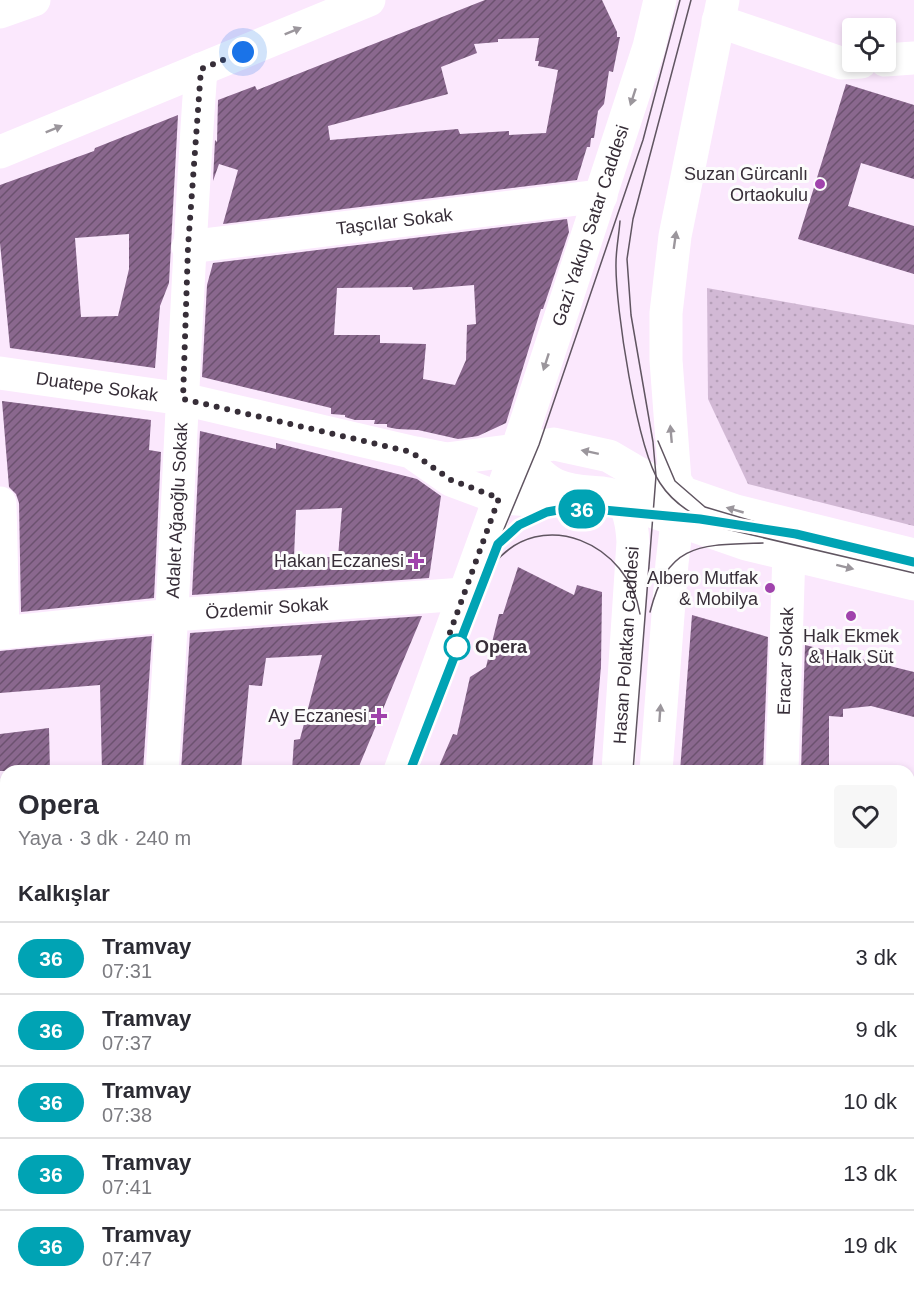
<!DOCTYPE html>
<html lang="tr">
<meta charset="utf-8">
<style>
body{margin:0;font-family:Arial,sans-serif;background:#f7f7f7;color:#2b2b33;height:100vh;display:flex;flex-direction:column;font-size:22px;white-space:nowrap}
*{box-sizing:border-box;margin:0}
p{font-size:20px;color:#7c7c81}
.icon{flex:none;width:33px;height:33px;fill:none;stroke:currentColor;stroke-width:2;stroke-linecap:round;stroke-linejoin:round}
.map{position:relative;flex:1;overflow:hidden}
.panel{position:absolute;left:0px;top:765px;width:915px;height:528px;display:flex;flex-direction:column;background:#fff;border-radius:18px 18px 0 0;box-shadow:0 3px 9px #0003}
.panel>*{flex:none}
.badge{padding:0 12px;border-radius:20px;font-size:21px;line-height:39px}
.fabs{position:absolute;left:842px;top:18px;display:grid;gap:12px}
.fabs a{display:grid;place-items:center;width:54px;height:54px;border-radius:6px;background:#fff;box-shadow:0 3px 9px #0003;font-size:30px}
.you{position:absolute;width:30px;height:30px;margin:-15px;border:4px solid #fff;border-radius:50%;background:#1a73e8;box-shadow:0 0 0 9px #1a73e833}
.map>.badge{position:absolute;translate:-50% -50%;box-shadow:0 0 0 3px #fff}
h2{padding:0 18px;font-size:22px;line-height:54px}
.round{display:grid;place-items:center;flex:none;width:63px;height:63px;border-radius:6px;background:#f7f7f7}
.overview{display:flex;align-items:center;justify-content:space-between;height:102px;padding:0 18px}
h1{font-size:28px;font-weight:700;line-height:45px}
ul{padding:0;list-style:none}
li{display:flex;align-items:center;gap:18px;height:72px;padding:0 18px;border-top:2px solid #e1e1e2}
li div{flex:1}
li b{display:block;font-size:22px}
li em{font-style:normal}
li .badge{min-width:66px;font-weight:700;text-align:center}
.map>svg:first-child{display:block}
.park{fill:url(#park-dots)}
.building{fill:url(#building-hatch);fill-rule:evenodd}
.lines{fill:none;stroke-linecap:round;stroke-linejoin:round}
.minor{stroke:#fff;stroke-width:33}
.major{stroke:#fff;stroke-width:33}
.tram{stroke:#605561;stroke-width:1.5}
.oneway{fill:#9b969c}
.line-casing{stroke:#fff;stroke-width:14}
.line{stroke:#00a3b4;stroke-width:9}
.walk{stroke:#372e38;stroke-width:6;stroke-dasharray:0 10.8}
.poi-dot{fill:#a043ac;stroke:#fcfcfc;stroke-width:2}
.stop-dot{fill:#fff;stroke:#00a3b4;stroke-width:3}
.labels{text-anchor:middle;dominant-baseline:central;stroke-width:6;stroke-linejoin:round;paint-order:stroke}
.poi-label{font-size:18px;fill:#372e38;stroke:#fcfcfc;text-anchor:end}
.street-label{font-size:18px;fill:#372e38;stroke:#fcfcfc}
.stop-label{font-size:18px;font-weight:bold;fill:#372e38;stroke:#fcfcfc;text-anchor:start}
</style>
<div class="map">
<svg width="914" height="1293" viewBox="0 0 914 1293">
<defs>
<pattern id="park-dots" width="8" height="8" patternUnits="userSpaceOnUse" patternTransform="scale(1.5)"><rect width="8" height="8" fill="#d2b9d5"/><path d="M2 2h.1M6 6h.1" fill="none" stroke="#b59fb8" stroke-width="1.8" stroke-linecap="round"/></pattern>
<pattern id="building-hatch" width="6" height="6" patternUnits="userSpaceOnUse" patternTransform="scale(1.5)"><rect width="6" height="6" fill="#8a688e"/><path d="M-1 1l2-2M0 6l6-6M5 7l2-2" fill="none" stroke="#6c526f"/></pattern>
</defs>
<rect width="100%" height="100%" fill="#fbe8fd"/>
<polygon class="park" points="707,288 914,325 914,526 748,484 708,399"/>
<g class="building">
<path d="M485 0H602L617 32V37H620L613 72 609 71 604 104 598 111 594 138H591L590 147H587L577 180 223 224 238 170 219 164 213 181 215 140 217 142 218 100 255 86 257 90ZM539 38 535 61H539L538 66 558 70 546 133 509 135V131L460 134 458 129 330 140 328 126 448 94 441 67 477 53 474 44 498 42V39Z"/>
<polygon points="846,84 914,105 914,179 861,163 848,206 914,226 914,274 798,239"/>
<path d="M178 115 169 283 160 306 155 368 10 348 0 243V185L94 151 95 148ZM129 234V269L118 316 81 317 75 238Z"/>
<path d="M567 219 569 232 543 309H541L506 423 478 436 458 439 418 430 397 429 387 427V424H374L375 420H355L345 417V415L331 414V408L202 377 207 285 213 263ZM474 285 476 324 467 325 466 360 455 385 423 379 426 344 380 343V335H334L337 288 412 287 413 290Z"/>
<polygon points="2,401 151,420 149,450 161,452 154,598 21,612 19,503 16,494 9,487"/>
<path d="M200 431 276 449V443L417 479 441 496 429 578 192 595ZM342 508 338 557H294L296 510Z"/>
<polygon points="518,567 574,595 577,585 602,592 601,666 592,771 437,771 453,734 457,735 470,677 486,667 499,614 503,614"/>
<polygon points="692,615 768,637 763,771 680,771"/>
<polygon points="422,616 357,771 292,771 294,740 300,739 322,655 266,658 262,686 249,685 241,771 181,771 190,633"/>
<polygon points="152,636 143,771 102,771 100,685 0,693 0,651"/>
<polygon points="805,645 914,672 914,717 871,706 843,709 843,717 829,716 829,771 801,771"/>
<polygon points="49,728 50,771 0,771 0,734"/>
</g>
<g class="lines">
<g class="minor">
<polyline points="718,21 841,63 861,62"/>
<polyline points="885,60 914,58"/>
<path id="s1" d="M188 247 601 196"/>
<path id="s2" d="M0 373 183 399 411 452 451 480 499 498"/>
<polyline points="416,453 446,459 517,450"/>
<polyline points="0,503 3,632"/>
<path id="s3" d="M0 633 173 615 464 594"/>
<path id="s4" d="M162 771C179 537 184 303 201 69"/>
<path id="s5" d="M782 771 789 552"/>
<polyline points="0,795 6,796"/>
<polyline points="909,817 914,817"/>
<polyline points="0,940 6,941"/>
<polyline points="909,956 914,956"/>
<polyline points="909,1113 914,1113"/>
<polyline points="0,1117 6,1117"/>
<polyline points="909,1252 914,1252"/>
<polyline points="0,1264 6,1265"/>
<polyline points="443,1293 512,1287"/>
</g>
<g class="major">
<polyline points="0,12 34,0"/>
<polyline points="0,152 369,0"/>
<polyline points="499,498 533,500 578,492"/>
<polyline points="619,500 746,544 914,584"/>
<polyline points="400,771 517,450 554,444 609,456 655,483 736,511 914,555"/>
<path id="s6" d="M618 771 633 542C629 472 597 503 556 485 540 478 529 462 517 450L649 47 660 0"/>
<polyline points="656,771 672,563 681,490 675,481 666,360 666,313 675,236 723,0"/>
<polyline points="170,1293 173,1287"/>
<polyline points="579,1293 579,1287"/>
<polyline points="610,1293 610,1287"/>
</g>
<g class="tram">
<path d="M620 221C619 235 616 249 616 263 615 306 637 449 660 483 674 505 699 519 722 528L914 573"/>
<polyline points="658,441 675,481 705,507 796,534 914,562"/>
<path d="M502 540C539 502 583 509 631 513 654 516 677 517 700 519"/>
<path d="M493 565C541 504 629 544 640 614"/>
<path d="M650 612C668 542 700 545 763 543"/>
<polyline points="410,771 484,577 539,445 643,140 680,0"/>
<polyline points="633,771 656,476 653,442 631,315 627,259 633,219 691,0"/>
<polyline points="190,1293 193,1287"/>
<polyline points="599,1293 599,1287"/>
</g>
</g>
<defs><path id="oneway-solid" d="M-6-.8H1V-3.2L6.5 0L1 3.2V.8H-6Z" transform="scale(1.5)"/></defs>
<g class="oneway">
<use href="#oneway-solid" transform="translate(293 31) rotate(-22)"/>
<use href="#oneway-solid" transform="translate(633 97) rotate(108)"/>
<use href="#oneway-solid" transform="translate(54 129) rotate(-22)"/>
<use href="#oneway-solid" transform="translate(675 240) rotate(-82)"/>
<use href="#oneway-solid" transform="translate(546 362) rotate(108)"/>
<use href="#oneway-solid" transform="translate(671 434) rotate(-95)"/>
<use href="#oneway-solid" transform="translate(590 452) rotate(-168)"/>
<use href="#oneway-solid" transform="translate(735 510) rotate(-164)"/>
<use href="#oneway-solid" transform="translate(845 567) rotate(14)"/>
<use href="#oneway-solid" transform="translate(660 713) rotate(-86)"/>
</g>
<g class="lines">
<g class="line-casing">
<polyline id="line" points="410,771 498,544 519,525 547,512 569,508 593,509 700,519 796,534 914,562"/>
</g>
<use href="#line" class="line"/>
<polyline class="walk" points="243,52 201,69 188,247 183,399 411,452 451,480 499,498 448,638 457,647"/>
</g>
<g class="poi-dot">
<circle cx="820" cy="184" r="6"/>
<path d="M413 552h6v6h6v6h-6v6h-6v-6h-6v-6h6z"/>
<circle cx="770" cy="588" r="6"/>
<circle cx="851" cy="616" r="6"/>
<path d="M376 707h6v6h6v6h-6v6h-6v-6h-6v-6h6z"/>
</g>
<circle class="stop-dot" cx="457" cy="647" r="12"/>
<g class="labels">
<g class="poi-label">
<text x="808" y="174">Suzan Gürcanlı<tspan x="808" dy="21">Ortaokulu</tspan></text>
<text x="404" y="561">Hakan Eczanesi</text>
<text x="758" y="578">Albero Mutfak<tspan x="758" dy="21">&amp; Mobilya</tspan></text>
<text x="851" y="636" text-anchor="middle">Halk Ekmek<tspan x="851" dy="21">&amp; Halk Süt</tspan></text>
<text x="367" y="716">Ay Eczanesi</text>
</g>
<g class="street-label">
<text stroke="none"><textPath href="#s1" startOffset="208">Taşcılar Sokak</textPath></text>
<text stroke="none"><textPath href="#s6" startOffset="630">Gazi Yakup Satar Caddesi</textPath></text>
<text stroke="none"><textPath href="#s2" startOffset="98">Duatepe Sokak</textPath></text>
<text stroke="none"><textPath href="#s4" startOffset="261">Adalet Ağaoğlu Sokak</textPath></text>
<text stroke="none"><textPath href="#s3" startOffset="268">Özdemir Sokak</textPath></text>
<text stroke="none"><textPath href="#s6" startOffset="126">Hasan Polatkan Caddesi</textPath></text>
<text stroke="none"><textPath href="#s5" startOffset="110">Eracar Sokak</textPath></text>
</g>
<g class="stop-label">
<text x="475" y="647">Opera</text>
</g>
</g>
</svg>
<div class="fabs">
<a><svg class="icon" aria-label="locate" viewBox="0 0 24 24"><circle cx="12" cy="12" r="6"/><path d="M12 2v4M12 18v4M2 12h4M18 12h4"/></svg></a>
</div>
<div class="you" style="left:243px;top:52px"></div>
<b class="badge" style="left:582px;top:509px;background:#00a3b4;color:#fff">36</b>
<section class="panel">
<div class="overview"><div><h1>Opera</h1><p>Yaya · 3 dk · 240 m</p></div><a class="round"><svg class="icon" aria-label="heart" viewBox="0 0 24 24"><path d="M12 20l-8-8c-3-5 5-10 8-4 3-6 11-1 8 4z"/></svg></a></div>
<h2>Kalkışlar</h2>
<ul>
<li><span class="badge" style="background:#00a3b4;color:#fff">36</span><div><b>Tramvay</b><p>07:31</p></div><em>3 dk</em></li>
<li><span class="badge" style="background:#00a3b4;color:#fff">36</span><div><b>Tramvay</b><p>07:37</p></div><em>9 dk</em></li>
<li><span class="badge" style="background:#00a3b4;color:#fff">36</span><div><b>Tramvay</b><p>07:38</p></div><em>10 dk</em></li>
<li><span class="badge" style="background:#00a3b4;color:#fff">36</span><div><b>Tramvay</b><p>07:41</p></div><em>13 dk</em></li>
<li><span class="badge" style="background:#00a3b4;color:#fff">36</span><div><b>Tramvay</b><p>07:47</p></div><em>19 dk</em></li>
</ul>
</section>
</div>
